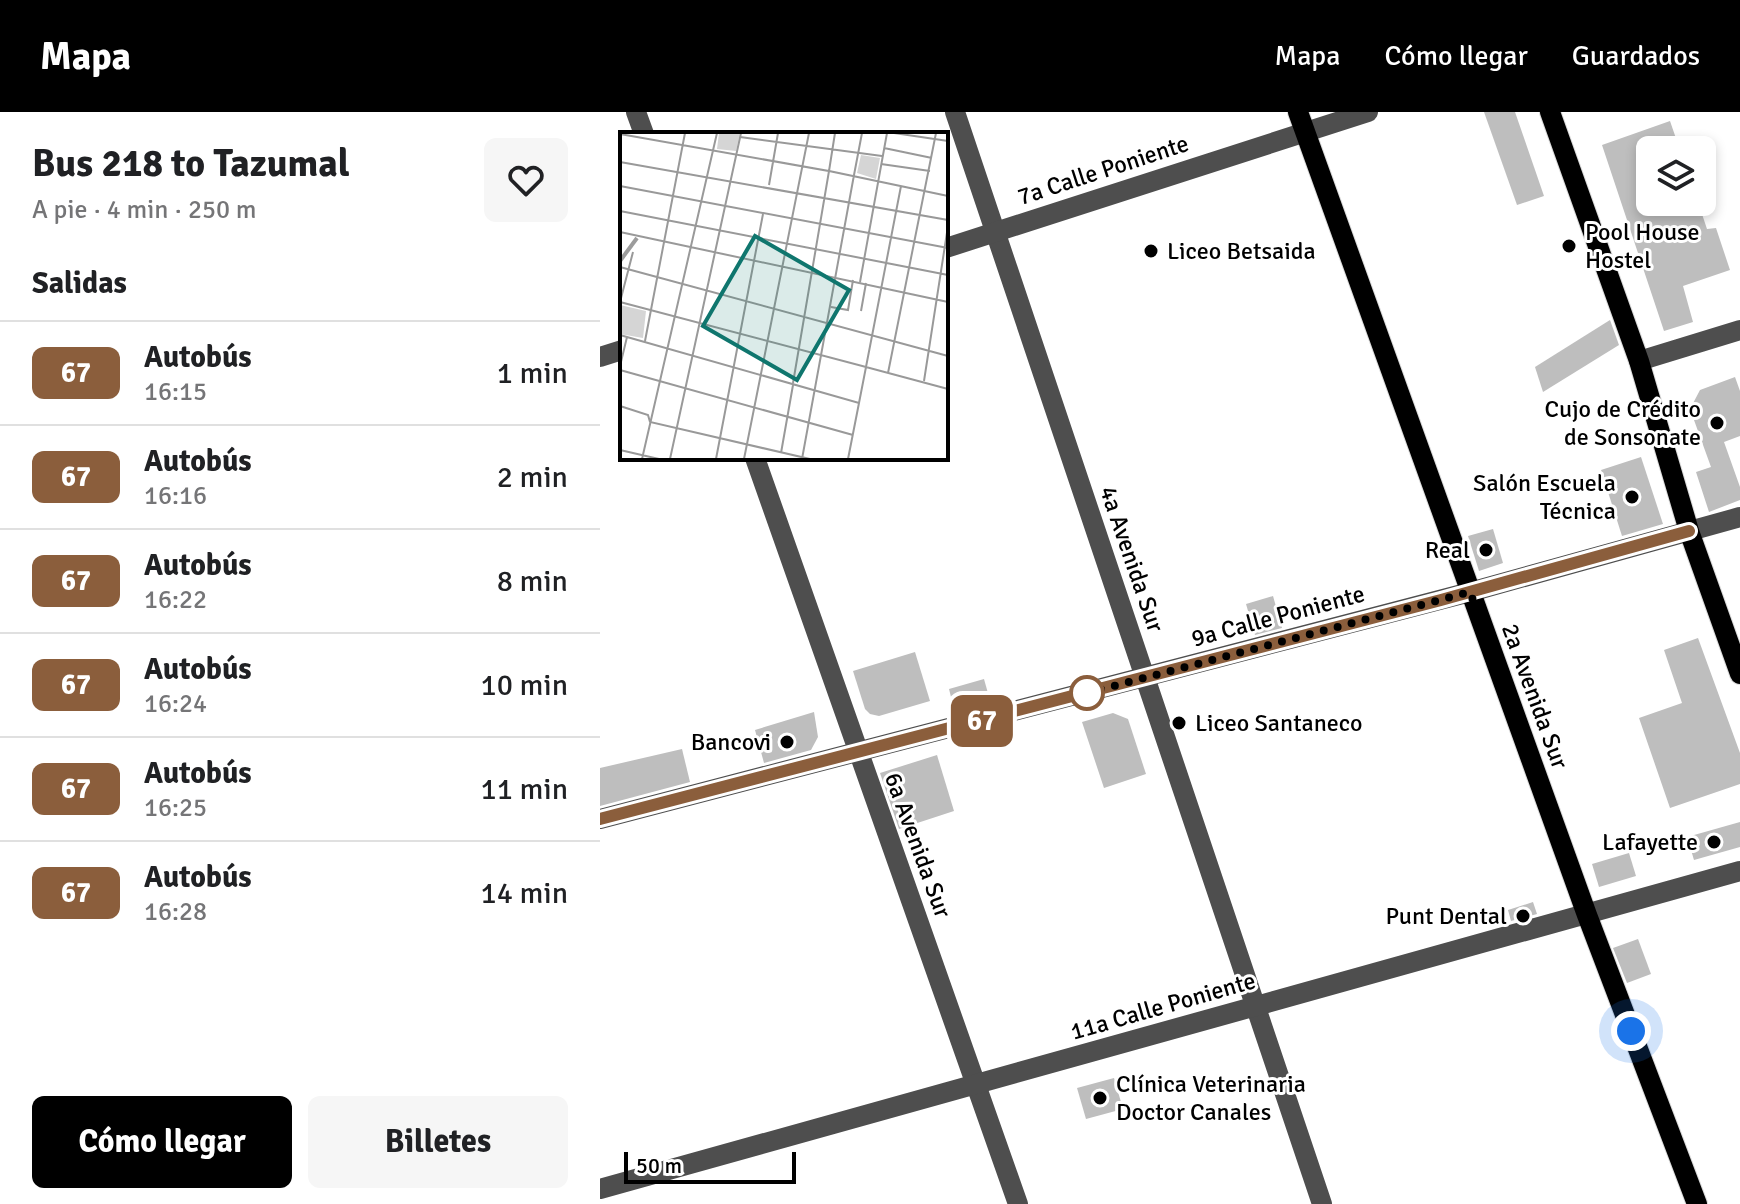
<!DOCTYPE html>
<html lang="es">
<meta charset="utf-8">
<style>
body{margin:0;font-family:Signika,sans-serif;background:#f6f6f6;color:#202124;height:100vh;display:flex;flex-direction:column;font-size:30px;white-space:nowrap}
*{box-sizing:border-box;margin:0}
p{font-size:26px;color:#757577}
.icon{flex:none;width:44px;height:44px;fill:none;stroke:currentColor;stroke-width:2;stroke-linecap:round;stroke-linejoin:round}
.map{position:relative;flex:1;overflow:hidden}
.drawer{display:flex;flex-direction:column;background:#fff;width:600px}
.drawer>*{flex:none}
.badge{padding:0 16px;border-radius:12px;font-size:28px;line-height:52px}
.buttons{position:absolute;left:1036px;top:24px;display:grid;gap:16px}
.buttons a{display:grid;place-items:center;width:80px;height:80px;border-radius:12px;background:#fff;box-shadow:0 4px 12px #0003;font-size:40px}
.scale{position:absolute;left:24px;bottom:20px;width:172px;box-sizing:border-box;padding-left:8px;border:4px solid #000;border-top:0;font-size:22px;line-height:28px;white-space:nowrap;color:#000;-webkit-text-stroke:6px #fff;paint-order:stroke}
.you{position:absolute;width:40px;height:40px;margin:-20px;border:6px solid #fff;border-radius:50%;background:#1a73e8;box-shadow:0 0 0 12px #1a73e833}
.map>.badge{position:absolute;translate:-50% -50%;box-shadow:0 0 0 4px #fff}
h2{padding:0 32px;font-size:30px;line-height:72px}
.round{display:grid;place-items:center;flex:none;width:84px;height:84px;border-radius:12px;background:#f6f6f6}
.overview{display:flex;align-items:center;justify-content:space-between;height:136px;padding:0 32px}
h1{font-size:38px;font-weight:700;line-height:60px}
.primary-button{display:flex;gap:16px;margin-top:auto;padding:16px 32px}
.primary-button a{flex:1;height:92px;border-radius:12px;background:#000;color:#fff;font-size:32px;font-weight:700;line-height:92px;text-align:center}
.primary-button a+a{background:#f6f6f6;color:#202124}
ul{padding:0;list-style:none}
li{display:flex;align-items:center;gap:24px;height:104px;padding:0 32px;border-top:2px solid #e0e0e0}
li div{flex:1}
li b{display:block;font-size:30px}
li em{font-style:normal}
li .badge{min-width:88px;font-weight:700;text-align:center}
header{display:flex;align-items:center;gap:48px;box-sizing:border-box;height:112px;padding:0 40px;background:#000;color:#fff}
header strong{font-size:38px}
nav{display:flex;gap:44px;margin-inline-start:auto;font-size:28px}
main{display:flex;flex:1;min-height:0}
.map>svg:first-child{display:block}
.building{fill:#bebebe}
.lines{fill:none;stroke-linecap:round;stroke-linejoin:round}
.major-casing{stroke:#dbdbdb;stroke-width:22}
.minor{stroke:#4e4e4e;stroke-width:20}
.major{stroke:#000;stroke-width:20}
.line-casing{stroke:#fff;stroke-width:18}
.line{stroke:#8b5e3c;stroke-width:12}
.walk{stroke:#000;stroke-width:8;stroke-dasharray:0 14.4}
.poi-dot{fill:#000;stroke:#fff;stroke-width:3}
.stop-dot{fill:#fff;stroke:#8b5e3c;stroke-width:4}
.labels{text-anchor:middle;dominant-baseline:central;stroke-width:6;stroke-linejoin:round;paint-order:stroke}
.street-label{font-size:24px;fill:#000;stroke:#fff}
.poi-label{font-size:24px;fill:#000;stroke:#fff;text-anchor:end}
.inset-river{fill:none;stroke:#9c9c9c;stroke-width:4}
.inset-road{fill:none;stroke:#999;stroke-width:2}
.view{fill:#0f766e;fill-opacity:0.15;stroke:#0f766e;stroke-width:4}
.inset-edge{fill:none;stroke:#000;stroke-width:4}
</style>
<header>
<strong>Mapa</strong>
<nav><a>Mapa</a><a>Cómo llegar</a><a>Guardados</a></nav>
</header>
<main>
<section class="drawer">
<div class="overview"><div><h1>Bus 218 to Tazumal</h1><p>A pie · 4 min · 250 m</p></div><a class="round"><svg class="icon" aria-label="heart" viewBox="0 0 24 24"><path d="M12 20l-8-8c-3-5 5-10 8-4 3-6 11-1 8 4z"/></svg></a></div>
<h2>Salidas</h2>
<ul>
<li><span class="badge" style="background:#8b5e3c;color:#fff">67</span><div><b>Autobús</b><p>16:15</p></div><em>1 min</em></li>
<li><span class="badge" style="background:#8b5e3c;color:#fff">67</span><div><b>Autobús</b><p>16:16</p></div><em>2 min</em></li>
<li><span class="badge" style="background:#8b5e3c;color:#fff">67</span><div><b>Autobús</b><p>16:22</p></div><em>8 min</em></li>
<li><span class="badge" style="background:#8b5e3c;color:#fff">67</span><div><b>Autobús</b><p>16:24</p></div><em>10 min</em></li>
<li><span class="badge" style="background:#8b5e3c;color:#fff">67</span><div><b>Autobús</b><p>16:25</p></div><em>11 min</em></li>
<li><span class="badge" style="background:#8b5e3c;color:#fff">67</span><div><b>Autobús</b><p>16:28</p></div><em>14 min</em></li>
</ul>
<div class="primary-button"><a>Cómo llegar</a><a>Billetes</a></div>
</section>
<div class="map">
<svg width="1140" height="1092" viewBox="0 0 1140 1092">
<rect width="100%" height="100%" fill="#fff"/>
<g class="building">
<polygon points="884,0 915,0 944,84 917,93"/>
<polygon points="1070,9 1080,38 1050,38 1050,90 1098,90 1107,117 1116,116 1130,158 1083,174 1093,210 1064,219 1002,33"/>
<polygon points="1010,208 1019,233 943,280 935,255"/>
<polygon points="1135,265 1140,279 1140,324 1124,330 1140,375 1140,388 1109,400 1096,360 1111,355 1090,297 1100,278"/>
<polygon points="1041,345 1063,412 1022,424 1001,358"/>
<polygon points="893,417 903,451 879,459 868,424"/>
<polygon points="673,484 682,516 655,523 646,492"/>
<polygon points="1098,526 1140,641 1140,672 1070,696 1039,606 1082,591 1064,538"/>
<polygon points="315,540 330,589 279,604 270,602 265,597 253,559"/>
<polygon points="384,567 391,592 355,601 349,577"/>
<polygon points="214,600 218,625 211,638 164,651 155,618"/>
<polygon points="513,601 528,607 546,662 504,676 482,610"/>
<polygon points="82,637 90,670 0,694 0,656"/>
<polygon points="337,643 354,699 299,717 280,661"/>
<polygon points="1140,710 1140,735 1094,748 1087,725"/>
<polygon points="1029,741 1036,764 999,775 992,752"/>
<polygon points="933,790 937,802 911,809 908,798"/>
<polygon points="1038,827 1051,862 1027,871 1013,836"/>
<polygon points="514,966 523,997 486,1007 477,976"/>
</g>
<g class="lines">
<g class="major-casing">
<g id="major">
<polyline points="698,0 987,803 1097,1092"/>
<polyline points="950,0 1039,249 1089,419 1140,562"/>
</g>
</g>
<g class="minor">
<polyline points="36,0 44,22"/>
<polyline points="355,0 722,1092"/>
<polyline points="346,136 768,0"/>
<polyline points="0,245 22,238"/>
<polyline points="1039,249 1140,218"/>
<polyline points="155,346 418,1092"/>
<polyline points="0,707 870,480 1140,405"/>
<polyline points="0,1077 1140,759"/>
</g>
<use href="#major" class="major"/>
</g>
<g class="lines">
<g class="line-casing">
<polyline id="line" points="0,707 841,488 1089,419"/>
</g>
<use href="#line" class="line"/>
<polyline class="walk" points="487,581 870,480 1031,919"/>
</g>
<g class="poi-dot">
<circle cx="969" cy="134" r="8"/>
<circle cx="551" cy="139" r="8"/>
<circle cx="1117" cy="311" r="8"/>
<circle cx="1032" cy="385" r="8"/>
<circle cx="886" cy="438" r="8"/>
<circle cx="579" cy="611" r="8"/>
<circle cx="187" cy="630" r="8"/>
<circle cx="1114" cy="730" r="8"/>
<circle cx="923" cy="804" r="8"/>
<circle cx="500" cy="986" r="8"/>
</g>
<circle class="stop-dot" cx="487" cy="581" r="16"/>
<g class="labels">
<g class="street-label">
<text transform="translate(503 58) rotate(-18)">7a Calle Poniente</text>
<text transform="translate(532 447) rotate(71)">4a Avenida Sur</text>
<text transform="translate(678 504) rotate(-15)">9a Calle Poniente</text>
<text transform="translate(935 584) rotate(70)">2a Avenida Sur</text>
<text transform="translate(318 733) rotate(70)">6a Avenida Sur</text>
<text transform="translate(563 894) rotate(-16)">11a Calle Poniente</text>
</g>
<g class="poi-label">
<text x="985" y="120" text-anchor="start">Pool House<tspan x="985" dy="28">Hostel</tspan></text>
<text x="567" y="139" text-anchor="start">Liceo Betsaida</text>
<text x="1101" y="297">Cujo de Crédito<tspan x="1101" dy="28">de Sonsonate</tspan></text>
<text x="1016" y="371">Salón Escuela<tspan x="1016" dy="28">Técnica</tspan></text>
<text x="870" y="438">Real</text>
<text x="595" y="611" text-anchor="start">Liceo Santaneco</text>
<text x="171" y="630">Bancovi</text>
<text x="1098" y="730">Lafayette</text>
<text x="907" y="804">Punt Dental</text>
<text x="516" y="972" text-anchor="start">Clínica Veterinaria<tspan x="516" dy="28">Doctor Canales</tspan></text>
</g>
</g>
<g transform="translate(20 20)">
<rect width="328" height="328" fill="#fff"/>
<path d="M99 1H120L116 19 97 17ZM241 23 260 26 256 47 237 41ZM0 173 26 179 23 206 0 202Z" fill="#d5d5d5"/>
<path class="inset-river" d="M0 129 17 106"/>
<path class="inset-road" d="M274 1 328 9M0 2 209 39 215 1M120 5 262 24M264 16 312 26M0 30 328 88M261 32 310 39M234 43 242 1M149 53 158 1M0 54 328 116M0 79 328 143M0 100 328 170M0 135 328 224M240 150 267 1M0 170 246 235 281 54M0 170 13 120M211 175 228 178 233 148M241 179 246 151M0 203 239 271 246 235 328 257M25 209 65 1M0 234 7 205M0 238 233 303M268 241 316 1M304 249 328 94M173 251 209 39 328 64M0 274 28 283 30 290 190 327M0 318 39 327M161 321 173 253M22 327 97 1M50 327 121 1M96 327 143 82M124 327 189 1M182 327 234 43M228 327 239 271"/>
<path class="view" d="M135 104 229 158 177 248 83 194Z"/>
<rect width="328" height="328" class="inset-edge"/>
</g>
</svg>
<div class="buttons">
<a><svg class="icon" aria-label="layers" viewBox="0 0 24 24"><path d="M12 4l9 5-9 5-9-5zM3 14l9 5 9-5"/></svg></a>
</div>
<div class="scale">50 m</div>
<div class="you" style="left:1031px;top:919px"></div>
<b class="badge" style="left:382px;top:609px;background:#8b5e3c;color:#fff">67</b>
</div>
</main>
